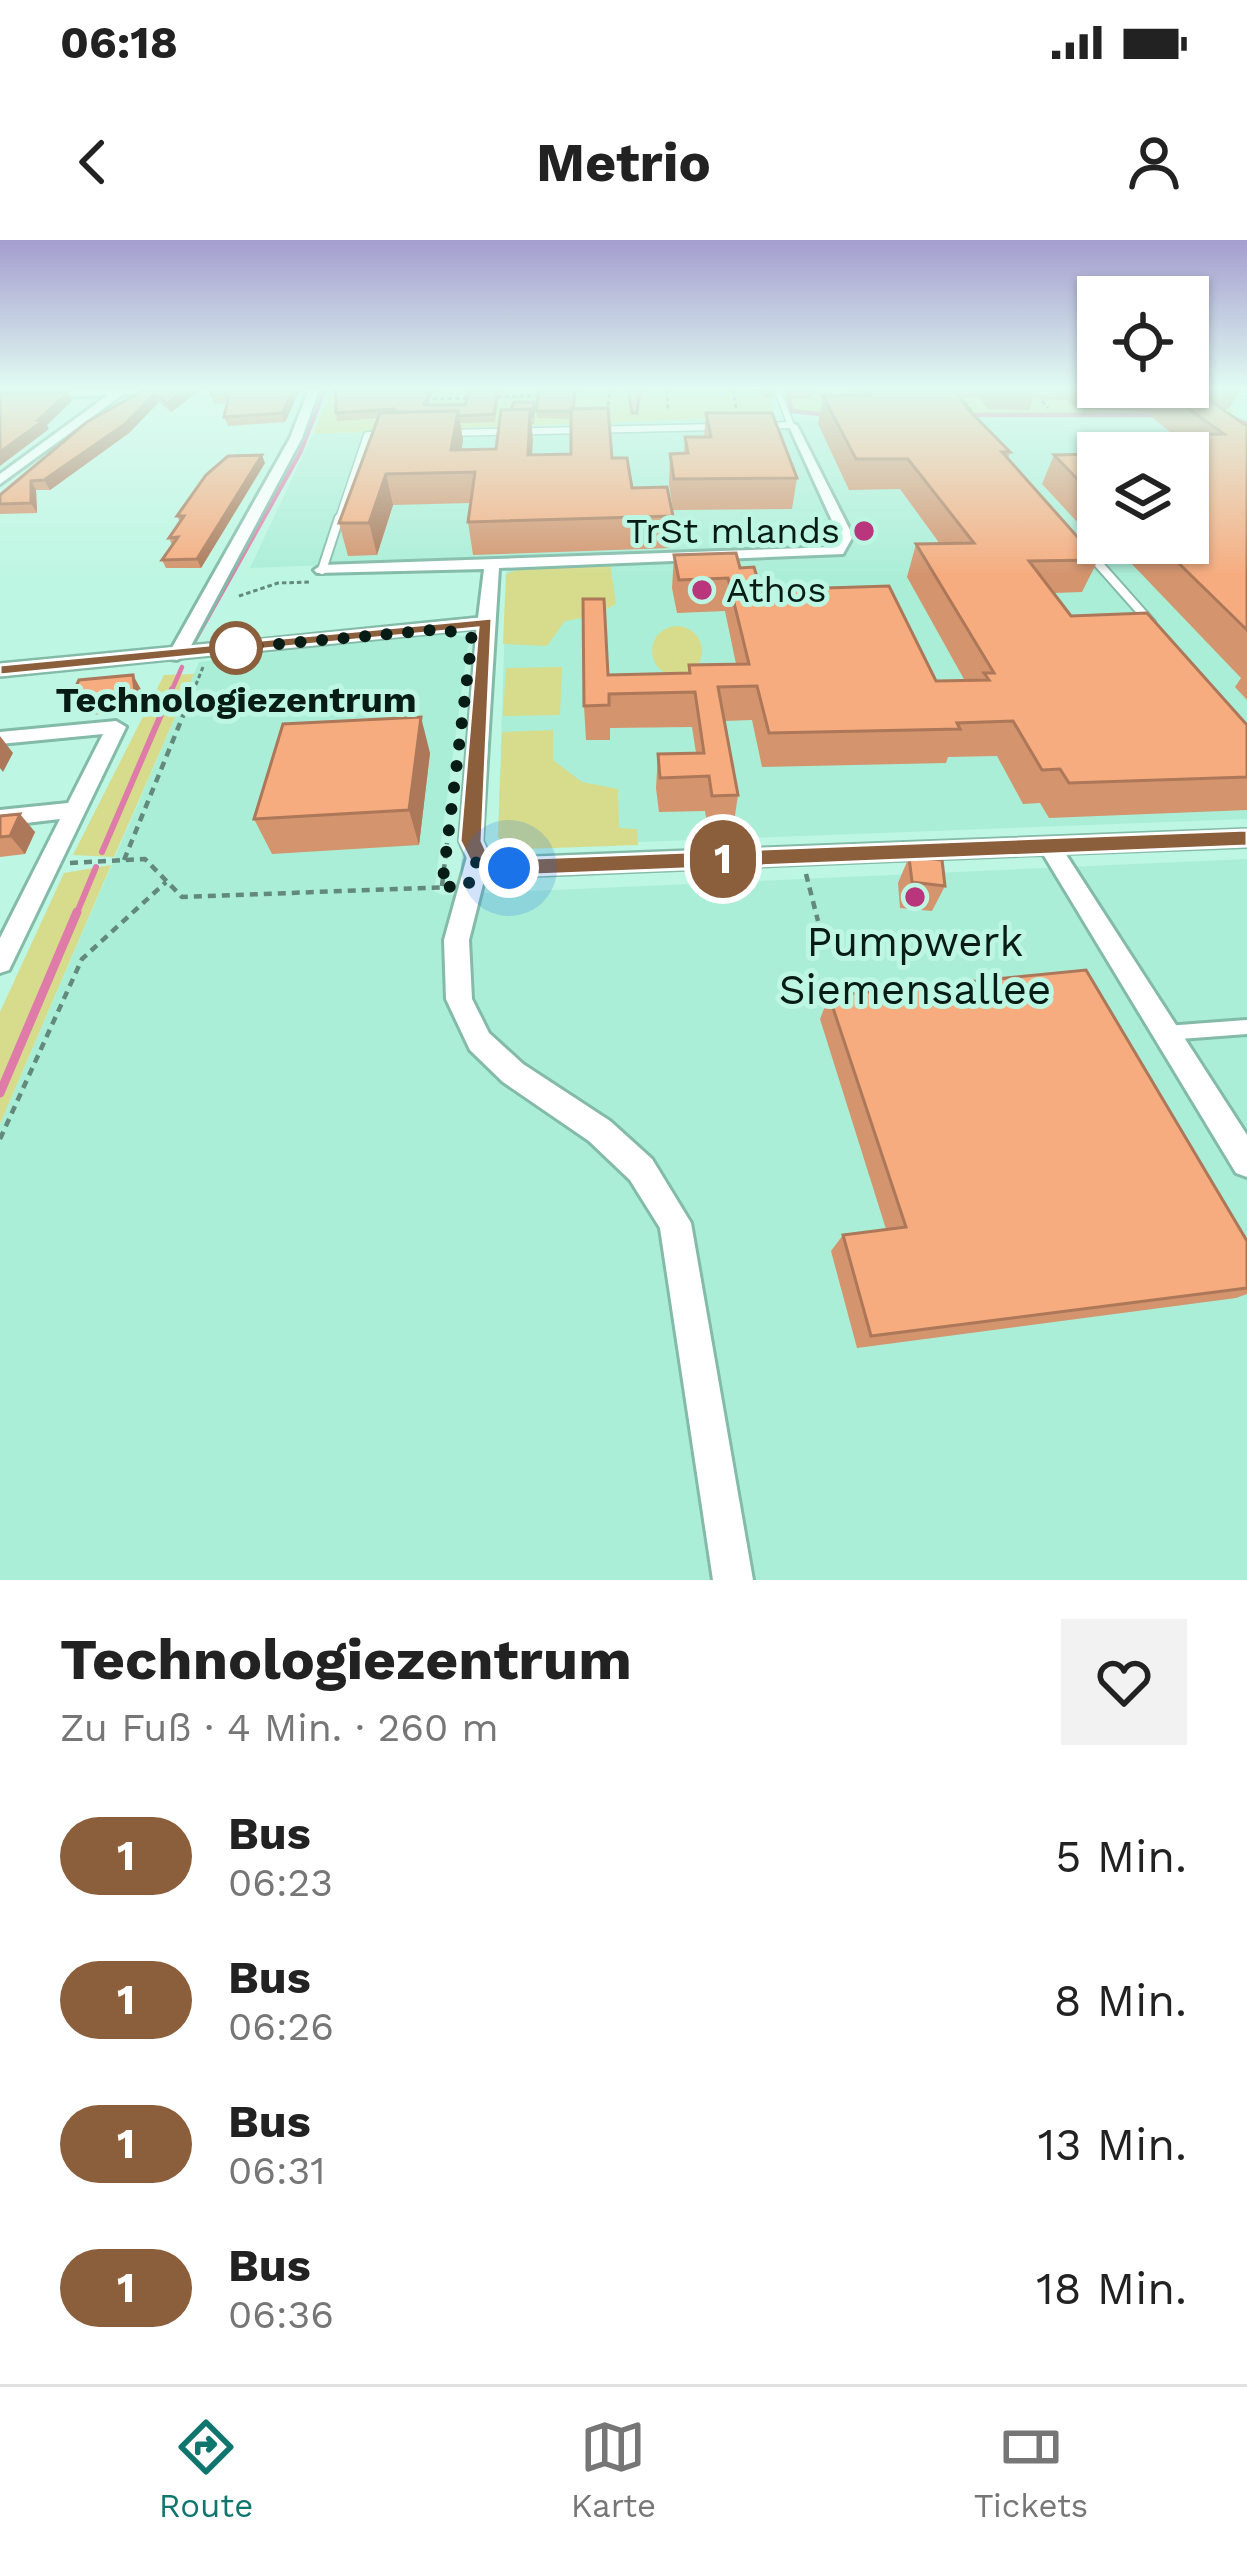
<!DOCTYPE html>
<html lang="de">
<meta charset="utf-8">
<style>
body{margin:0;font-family:"Work Sans",sans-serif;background:#f2f2f2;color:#222;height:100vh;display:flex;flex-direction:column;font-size:45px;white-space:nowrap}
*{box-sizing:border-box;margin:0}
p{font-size:39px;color:#767676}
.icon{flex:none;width:66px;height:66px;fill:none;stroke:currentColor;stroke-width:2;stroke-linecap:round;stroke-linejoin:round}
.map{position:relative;height:1340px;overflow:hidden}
.drawer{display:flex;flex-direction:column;background:#fff;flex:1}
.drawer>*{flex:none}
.badge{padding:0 24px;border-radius:39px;font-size:42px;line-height:78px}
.fabs{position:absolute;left:1077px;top:36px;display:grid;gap:24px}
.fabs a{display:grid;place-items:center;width:132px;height:132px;border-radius:0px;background:#fff;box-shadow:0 3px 9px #0004;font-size:60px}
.you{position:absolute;width:60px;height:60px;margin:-30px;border:9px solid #fff;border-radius:50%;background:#1a73e8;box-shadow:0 0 0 18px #1a73e833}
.map>.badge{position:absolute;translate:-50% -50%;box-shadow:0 0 0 6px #fff}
.round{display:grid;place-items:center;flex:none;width:126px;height:126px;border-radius:0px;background:#f2f2f2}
.headline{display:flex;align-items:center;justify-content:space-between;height:204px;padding:0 60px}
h1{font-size:57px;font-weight:700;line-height:90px}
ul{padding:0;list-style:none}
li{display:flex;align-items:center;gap:36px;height:144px;padding:0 60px}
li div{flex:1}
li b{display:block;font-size:45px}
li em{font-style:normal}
li .badge{min-width:132px;font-weight:700;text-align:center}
.status{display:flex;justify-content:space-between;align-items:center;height:84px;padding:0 60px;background:#fff;direction:ltr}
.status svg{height:33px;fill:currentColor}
header{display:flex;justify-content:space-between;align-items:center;height:156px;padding:0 60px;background:#fff;font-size:54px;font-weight:700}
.menu{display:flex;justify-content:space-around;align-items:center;height:168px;border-top:3px solid #e0e0e0;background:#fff;font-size:33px;color:#767676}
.menu a{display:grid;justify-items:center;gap:6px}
.menu .on{color:#0f766e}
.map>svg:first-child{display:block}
.built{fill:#abeed7;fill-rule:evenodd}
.green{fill:#d6dc8c}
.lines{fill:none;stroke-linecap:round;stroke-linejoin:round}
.stream-far2{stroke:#de7ba9;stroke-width:4.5}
.stream-far1{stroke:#de7ba9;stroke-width:6}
.stream{stroke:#de7ba9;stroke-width:9}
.service-far2-casing{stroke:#83baa8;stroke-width:9}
.service-far1-casing{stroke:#83baa8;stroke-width:12}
.service-casing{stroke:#83baa8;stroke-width:20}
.minor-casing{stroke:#83baa8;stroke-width:6}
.tertiary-casing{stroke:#83baa8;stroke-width:6}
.path-far1{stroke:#62897c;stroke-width:3;stroke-dasharray:4.5 3;stroke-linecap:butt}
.path{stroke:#62897c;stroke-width:4.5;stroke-dasharray:8 6;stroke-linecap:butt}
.service-far2{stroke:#fff;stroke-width:6}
.service-far1{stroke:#fff;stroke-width:8}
.service{stroke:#fff;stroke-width:14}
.minor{fill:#fff;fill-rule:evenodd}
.tertiary{fill:#fff;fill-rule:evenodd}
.wall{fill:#d4946d}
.shaded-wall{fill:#ac7859}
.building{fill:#f6ac7f;stroke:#ac7859;stroke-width:3}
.line{fill:#8b5e3c;stroke:#fff;stroke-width:3}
.walk{stroke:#061c15;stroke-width:12;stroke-dasharray:0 21.6}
.poi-dot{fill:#b9367c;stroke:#bdf6e2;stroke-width:4.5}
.stop-dot{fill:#fff;stroke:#8b5e3c;stroke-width:6}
.labels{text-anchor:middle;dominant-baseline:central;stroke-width:10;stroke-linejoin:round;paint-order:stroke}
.far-poi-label{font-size:36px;fill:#061c15;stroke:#bdf6e2;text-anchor:end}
.far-stop-label{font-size:36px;font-weight:bold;fill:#061c15;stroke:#bdf6e2}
.poi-label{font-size:42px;fill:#061c15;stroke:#bdf6e2}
</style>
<div class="status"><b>06:18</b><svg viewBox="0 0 49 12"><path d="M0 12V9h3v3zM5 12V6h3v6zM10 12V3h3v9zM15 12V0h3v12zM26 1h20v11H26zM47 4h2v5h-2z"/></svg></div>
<header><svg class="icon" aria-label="back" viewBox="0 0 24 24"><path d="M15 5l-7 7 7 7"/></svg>Metrio<svg class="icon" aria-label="person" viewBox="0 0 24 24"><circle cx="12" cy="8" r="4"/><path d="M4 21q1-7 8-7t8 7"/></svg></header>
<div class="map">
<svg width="1247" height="1340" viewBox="0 0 1247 1340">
<rect width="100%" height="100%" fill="#bdf6e2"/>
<g class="built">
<path d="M774 176 776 181 1236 180 1247 190V579L509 607 498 597 507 319 250 328 313 194ZM1098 213H1188V303H1098Z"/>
<polygon points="442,391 469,398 434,651 443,655 1247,619 1247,1340 0,1340 0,884 199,422"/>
</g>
<g class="green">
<polygon points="332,149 767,149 774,176 313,194"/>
<polygon points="789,149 1207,149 1236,173 805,174 794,170"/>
<polygon points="610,323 616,364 594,376 565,381 547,406 503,404 506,334 530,326"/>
<circle cx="677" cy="411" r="25"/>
<polygon points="562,427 560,475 503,476 506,428"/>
<polygon points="194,434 114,617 73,615 164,435"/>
<polygon points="553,490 553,520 582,542 618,549 619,588 637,589 638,605 525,609 509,607 498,597 502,492"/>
<polygon points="111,625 0,884 0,772 64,633"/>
</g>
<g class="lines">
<g class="stream-far2">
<polyline points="786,149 792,171 828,175"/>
<polyline points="969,175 1158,175"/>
<polyline points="1221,175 1247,184"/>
<polyline points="193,404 300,213 325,149"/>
<polyline points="171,452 182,427"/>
</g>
<g class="stream-far1">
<polyline points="102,612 172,449"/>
<polyline points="76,675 96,627"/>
</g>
<polyline class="stream" points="0,853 77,672"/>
<g class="service-far2-casing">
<g id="service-far2">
<polyline points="760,186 791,185 777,149"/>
<polyline points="448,193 716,187"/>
<polyline points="338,281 367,195 386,195"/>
</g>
</g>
<g class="service-far1-casing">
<g id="service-far1">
<polyline points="1089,313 1151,383"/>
<polyline points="322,330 339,278"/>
</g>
</g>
<g class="service-casing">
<polyline id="service" points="1166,793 1247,787"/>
</g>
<g class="minor-casing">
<g id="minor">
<polygon points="104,149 188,149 122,155 0,244 0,234 108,155 0,159 0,153"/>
<polygon points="309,149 319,149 302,198 186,415 177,420 171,419 168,415 290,198"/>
<polygon points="787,182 797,185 853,296 843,314 499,328 482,601 487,611 509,618 1247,590 1247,606 1065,613 1247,895 1247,937 1236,933 1043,614 509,636 487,628 469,700 472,759 489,793 523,824 610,881 652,919 691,983 753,1340 713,1340 660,988 630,940 589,901 503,842 470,810 446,759 444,700 467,617 460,601 477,388 221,414 212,409 221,404 478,378 484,329 317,333 314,330 322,325 833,307 839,296"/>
<polygon points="116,481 126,487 9,730 0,733 0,698 60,579 0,586 0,570 68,563 103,494 0,504 0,492"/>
</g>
</g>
<g class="tertiary-casing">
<polygon id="tertiary" points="221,403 228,405 228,413 0,436 0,424"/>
</g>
<g class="path-far1">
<polyline points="667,149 668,170"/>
<polyline points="733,149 736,169"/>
<polyline points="956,149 972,172"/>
<polyline points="1033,149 1048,168"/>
<polyline points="497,157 540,156"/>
<polyline points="425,159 474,158"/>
<polyline points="607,173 610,149"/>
<polyline points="239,356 278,343 309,342"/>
<polyline points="193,452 203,427"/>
</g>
<g class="path">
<polyline points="124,620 194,449"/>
<polyline points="70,623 145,619 182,657 450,647"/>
<polyline points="806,634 818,681"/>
<polyline points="442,646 447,603"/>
<polyline points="0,899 82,719 166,642"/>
</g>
<use href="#service-far2" class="service-far2"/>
<use href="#service-far1" class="service-far1"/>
<use href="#service" class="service"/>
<use href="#minor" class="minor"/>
<use href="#tertiary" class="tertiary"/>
</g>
<g class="wall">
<polygon points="146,149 202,149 171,172 159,162 129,193 50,250 36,250 37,273 0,274 0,255"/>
<polygon points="213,149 297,156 285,182 228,186 224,177 227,163 214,164 211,155"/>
<polygon points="336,149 434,149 428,165 465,165 500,149 495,182 460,183 463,200 461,209 496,209 534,169 534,184 532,184 532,215 571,214 571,179 537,178 536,171 539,149 577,149 574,169 612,218 632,248 673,276 671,308 473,315 468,282 471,263 393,265 377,315 348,316 339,283 378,178 337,181 336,173"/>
<polygon points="759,149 773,149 772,158 764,158"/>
<polygon points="782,149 812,149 812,159 788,158"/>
<polygon points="852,149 1240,149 1229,169 1222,169 1247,186 1247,460 1235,447 1241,438 1129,321 1136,307 1132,303 1188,303 1188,213 1098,213 1098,284 1080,285 1042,244 1054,215 1092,214 1098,202 1132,201 1134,196 1174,195 1145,172 1075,168 1067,160 1033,159 1029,170 988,169 979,157 961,158 969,170 1010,212 1008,219 1098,320 1082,352 1054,353 1071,376 1247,485 1247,570 1049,578 1040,563 1023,564 997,516 948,517 946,523 762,527 752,480 724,481 738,555 733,589 708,590 705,571 659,572 656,548 658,514 696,513 692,487 610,488 610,500 586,500 584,466 608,435 688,434 689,425 736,424 725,371 677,373 672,348 674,315 740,328 761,350 936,441 965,441 907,337 916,304 940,304 900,249 849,250 818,184 823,156 854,155"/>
<polygon points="706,173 797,238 792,269 673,270 669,244 670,214 684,214 685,197 704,197"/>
<polygon points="265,223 201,328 166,328 162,320 172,305 169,298 180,282 177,276"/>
<polygon points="79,440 143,453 145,469 82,476 70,458"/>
<polygon points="430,513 419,605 272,614 254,579"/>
<polygon points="0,576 35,592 25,614 0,617"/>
<polygon points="909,617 945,646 932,671 900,668 898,643"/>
<polygon points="829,756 1247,1001 1247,1054 1236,1058 857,1108 831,1011 843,995 886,989 820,779"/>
</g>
<g class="shaded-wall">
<polygon points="187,149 202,149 171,172 167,163"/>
<polygon points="294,149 303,149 297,156 285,182 282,173"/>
<polygon points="430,149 434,149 425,172 424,165"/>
<polygon points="68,152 72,161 47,185 49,189 0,226 0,212"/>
<polygon points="155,153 159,162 129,193 50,250 44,240"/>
<polygon points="530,169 533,199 530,246 528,215"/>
<polygon points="458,171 463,200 458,232 451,210"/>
<polygon points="262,215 265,223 201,328 197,319"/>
<polygon points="386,234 393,265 377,315 369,283"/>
<polygon points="31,241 36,250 37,273 31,263"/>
<polygon points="133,435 143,453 145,469 135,451"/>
<polygon points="421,477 430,513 419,605 409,570"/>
<polygon points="0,496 13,513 3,532 0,528"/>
<polygon points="20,574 35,592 25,614 10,596"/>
</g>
<g class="building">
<polygon points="146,149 187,149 167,163 155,153 125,184 44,240 31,241 31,263 0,264 0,255 87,182"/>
<polygon points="213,149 294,149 282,173 224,177 229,154 211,155"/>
<polygon points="336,149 430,149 424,165 465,165 470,149 498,149 494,174 459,176 458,171 393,172 394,169 336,173"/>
<polygon points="539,149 575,149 573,169 571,171 536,171"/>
<polygon points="628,149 640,149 637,173 632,173"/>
<polygon points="788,149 812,149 813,151 789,151"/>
<polygon points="868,149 954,149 969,170 1010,212 1002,212 1098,320 1029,321 1071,376 1147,373 1247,485 1247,537 1069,543 1060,529 1042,530 1013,481 957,483 960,489 769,493 757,446 718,447 738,555 712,556 709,536 660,538 658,514 704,513 695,452 609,454 609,465 584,466 583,359 604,359 608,435 690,433 689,425 749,424 728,338 679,340 674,315 736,313 740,328 754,327 761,350 889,346 936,441 989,440 984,433 994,433 916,304 974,303 908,219 856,219 823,156 870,155"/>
<polygon points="1161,149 1193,149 1247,186 1247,390 1158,303 1188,303 1188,213 1111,213 1098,202 1140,201 1134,196 1224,194"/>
<polygon points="68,152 38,180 44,180 0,212 0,154"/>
<polygon points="514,162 534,162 533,176 531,176 530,169 511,170"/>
<polygon points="608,168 612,218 627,218 632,248 667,247 673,276 468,282 475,232 386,234 369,283 339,283 380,173 458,171 451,210 496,209 501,170 530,169 528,215 571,214 571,169"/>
<polygon points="706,173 772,173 797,238 674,239 670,214 688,213 685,197 711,197"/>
<polygon points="1098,214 1098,255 1093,255 1054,215"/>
<polygon points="262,215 197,319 162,320 178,297 169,298 184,276 177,276 206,235 228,216"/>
<polygon points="133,435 135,451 70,458 79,440"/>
<polygon points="421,477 409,570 254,579 283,484"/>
<polygon points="20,574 10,596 0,597 0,576"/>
<polygon points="909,617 942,620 945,646 912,642"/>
<polygon points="1086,730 1247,1001 1247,1048 871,1096 843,995 906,987 829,756"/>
</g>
<linearGradient id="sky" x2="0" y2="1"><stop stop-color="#a49dcf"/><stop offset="0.44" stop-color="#e1fbf2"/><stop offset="1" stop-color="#e1fbf2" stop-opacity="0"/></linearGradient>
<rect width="1247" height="336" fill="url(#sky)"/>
<polygon class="line" points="492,378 482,601 487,612 509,619 1247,590 1247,606 509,636 471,623 460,601 478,388 0,435 0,425"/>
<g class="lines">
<polyline class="walk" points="236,408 443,389 472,398 442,647 468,646 478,617 509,628"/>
</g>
<g class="poi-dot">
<circle cx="864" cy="291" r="12"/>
<circle cx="702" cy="350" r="12"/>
<circle cx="915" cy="657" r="12"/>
</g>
<circle class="stop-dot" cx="236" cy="408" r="24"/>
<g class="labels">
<g class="far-poi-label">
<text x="840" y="291">TrSt mlands</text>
<text x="726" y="350" text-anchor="start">Athos</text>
</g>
<g class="far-stop-label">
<text x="236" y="460">Technologiezentrum</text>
</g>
<g class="poi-label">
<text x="915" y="701">Pumpwerk<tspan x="915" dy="48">Siemensallee</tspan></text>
</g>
</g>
</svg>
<div class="fabs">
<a><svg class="icon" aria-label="locate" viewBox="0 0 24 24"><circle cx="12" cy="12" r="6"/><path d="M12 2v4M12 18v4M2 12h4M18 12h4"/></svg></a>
<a><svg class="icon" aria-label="layers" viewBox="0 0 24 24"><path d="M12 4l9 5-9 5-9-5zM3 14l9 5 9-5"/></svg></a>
</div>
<div class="you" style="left:509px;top:628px"></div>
<b class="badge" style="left:723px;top:619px;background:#8b5e3c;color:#fff">1</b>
</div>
<section class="drawer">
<div class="headline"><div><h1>Technologiezentrum</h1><p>Zu Fuß · 4 Min. · 260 m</p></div><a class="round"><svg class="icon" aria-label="heart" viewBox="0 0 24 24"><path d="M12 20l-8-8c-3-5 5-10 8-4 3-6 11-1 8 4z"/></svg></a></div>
<ul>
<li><span class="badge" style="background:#8b5e3c;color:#fff">1</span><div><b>Bus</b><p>06:23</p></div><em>5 Min.</em></li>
<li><span class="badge" style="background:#8b5e3c;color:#fff">1</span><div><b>Bus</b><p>06:26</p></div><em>8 Min.</em></li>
<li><span class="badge" style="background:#8b5e3c;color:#fff">1</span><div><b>Bus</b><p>06:31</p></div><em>13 Min.</em></li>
<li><span class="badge" style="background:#8b5e3c;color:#fff">1</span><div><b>Bus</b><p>06:36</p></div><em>18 Min.</em></li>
</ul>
</section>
<nav class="menu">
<a class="on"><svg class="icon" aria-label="directions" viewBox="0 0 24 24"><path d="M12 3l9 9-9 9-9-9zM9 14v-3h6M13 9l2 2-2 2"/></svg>Route</a>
<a><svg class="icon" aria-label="map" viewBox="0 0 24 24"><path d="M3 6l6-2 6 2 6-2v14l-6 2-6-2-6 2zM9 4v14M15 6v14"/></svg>Karte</a>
<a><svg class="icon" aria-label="tickets" viewBox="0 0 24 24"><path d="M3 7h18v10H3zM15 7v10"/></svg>Tickets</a>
</nav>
